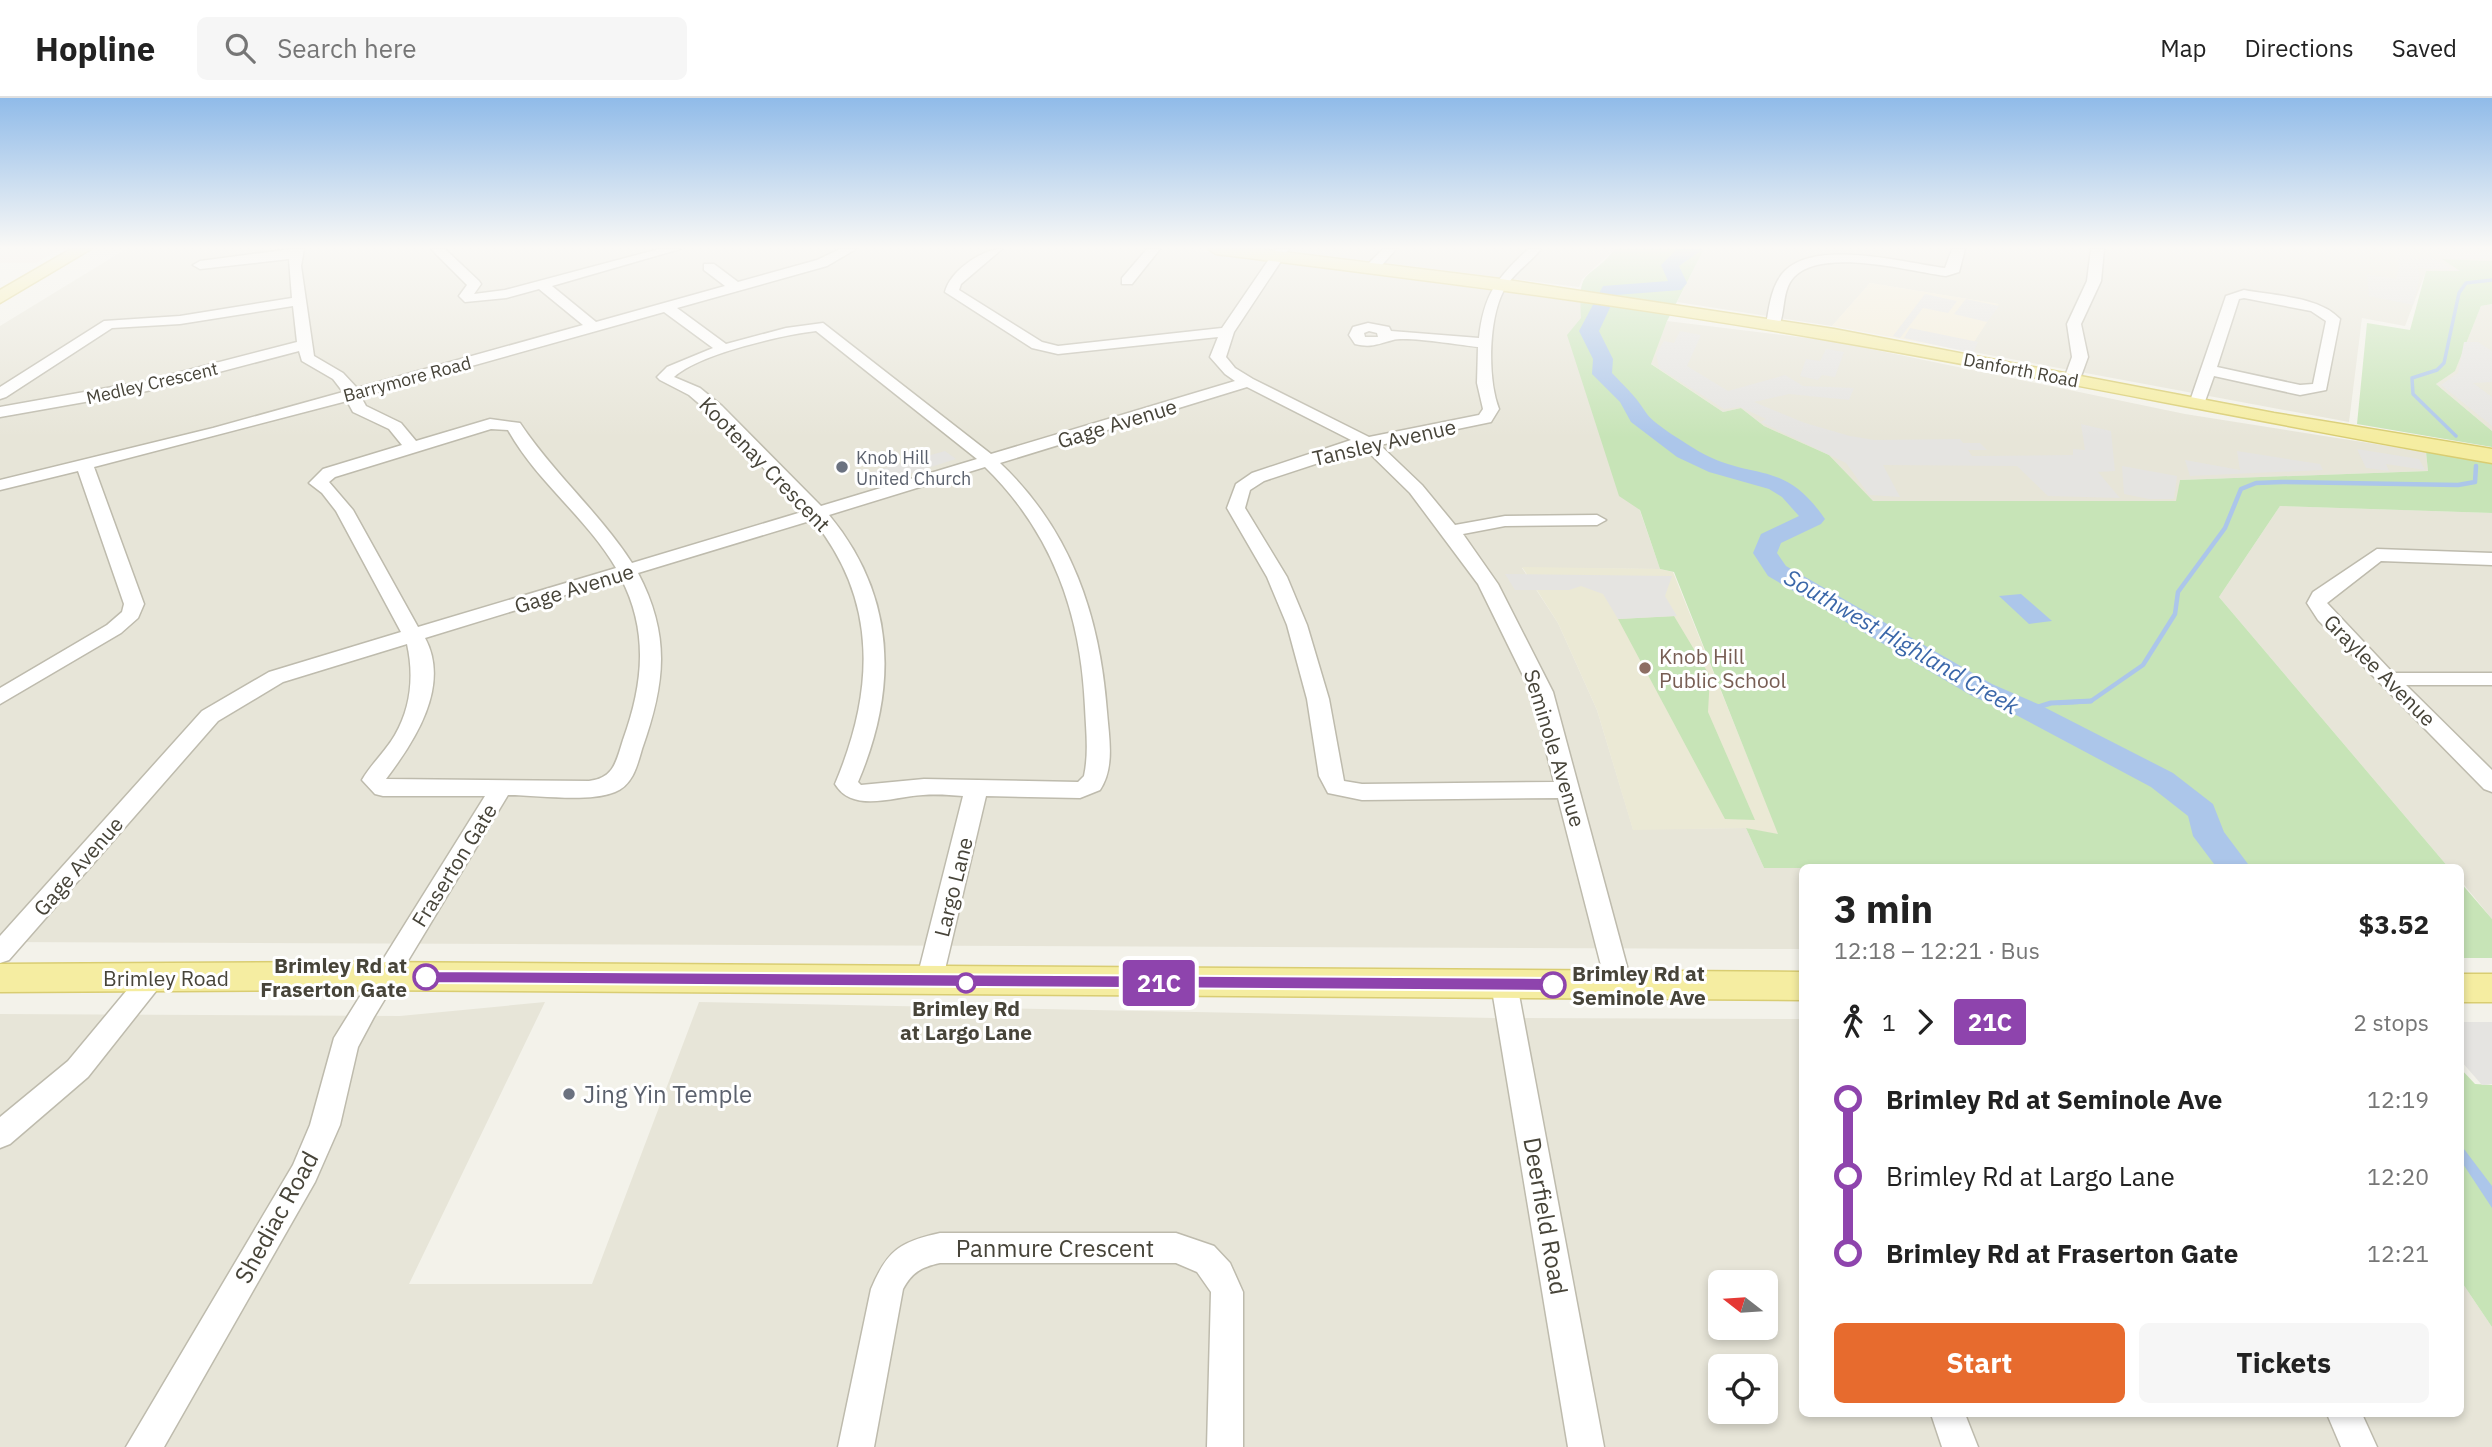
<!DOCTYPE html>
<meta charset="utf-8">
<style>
body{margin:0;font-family:"IBM Plex Sans",sans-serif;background:#f6f6f6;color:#222;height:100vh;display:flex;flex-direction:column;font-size:26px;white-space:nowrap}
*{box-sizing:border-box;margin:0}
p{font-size:23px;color:#767676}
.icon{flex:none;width:38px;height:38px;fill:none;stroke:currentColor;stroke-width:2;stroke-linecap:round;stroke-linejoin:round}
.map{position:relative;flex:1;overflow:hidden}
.sheet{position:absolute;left:1799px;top:766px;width:665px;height:553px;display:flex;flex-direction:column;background:#fff;border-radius:10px;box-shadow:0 4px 10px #0003}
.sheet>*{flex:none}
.badge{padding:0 14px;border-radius:5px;font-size:24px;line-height:46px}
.needle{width:46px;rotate:287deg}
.fabs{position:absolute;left:1708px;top:1172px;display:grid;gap:14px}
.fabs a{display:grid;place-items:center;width:70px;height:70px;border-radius:10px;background:#fff;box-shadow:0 4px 10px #0003;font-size:35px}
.map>.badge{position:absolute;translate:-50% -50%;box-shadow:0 0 0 4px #fff}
.legs{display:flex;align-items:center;gap:10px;height:77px;padding:0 35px;font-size:23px}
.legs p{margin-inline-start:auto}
.overview{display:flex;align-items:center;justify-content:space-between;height:119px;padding:0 35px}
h1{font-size:38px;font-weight:800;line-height:52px}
.action{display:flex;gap:14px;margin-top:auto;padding:14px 35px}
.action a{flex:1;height:80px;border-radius:10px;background:#e76b2e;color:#fff;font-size:28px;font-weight:800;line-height:80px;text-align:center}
.action a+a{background:#f6f6f6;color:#222}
ul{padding:0 35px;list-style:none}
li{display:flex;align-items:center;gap:24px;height:77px;font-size:26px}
li i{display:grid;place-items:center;width:10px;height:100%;margin:0 9px;background:currentColor}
li i::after{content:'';width:18px;height:18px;margin:-9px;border:5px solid;border-radius:50%;background:#fff}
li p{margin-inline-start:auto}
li:first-child i{background:linear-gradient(#0000 50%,currentColor 0)}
li:last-child i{background:linear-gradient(currentColor 50%,#0000 0)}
header{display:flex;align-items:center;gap:42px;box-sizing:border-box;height:98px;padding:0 35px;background:#fff;border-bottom:2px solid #e0e0e0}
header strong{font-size:33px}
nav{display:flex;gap:38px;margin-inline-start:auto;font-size:24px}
.search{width:490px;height:63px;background:#f6f6f6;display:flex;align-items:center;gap:18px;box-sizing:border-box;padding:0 24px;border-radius:10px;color:#767676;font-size:26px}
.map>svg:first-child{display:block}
.residential{fill:#e7e5d8;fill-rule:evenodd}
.commercial{fill:#f3ecd7}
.education{fill:#ebe9d5}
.medical{fill:#f3e5df}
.green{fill:#c7e4b7}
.parking{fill:#e5e4e1}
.water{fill:#acc6ea}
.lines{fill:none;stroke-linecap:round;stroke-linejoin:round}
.stream-far2{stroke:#acc6ea;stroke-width:3.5}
.stream-far1{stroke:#acc6ea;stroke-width:4.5}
.stream{stroke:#acc6ea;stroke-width:5}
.river{fill:#acc6ea;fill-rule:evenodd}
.minor-casing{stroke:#bebbad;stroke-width:3}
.major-casing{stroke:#d9cd72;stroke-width:3}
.minor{fill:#fff;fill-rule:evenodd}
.major{fill:#f5eda1;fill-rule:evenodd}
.line-1{fill:#8e44ad;stroke:#fff;stroke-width:2}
.worship-dot{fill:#6b7280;stroke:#fff;stroke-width:2.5}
.education-dot{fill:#8d6e63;stroke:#fff;stroke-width:2.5}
.stop-1-dot{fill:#fff;stroke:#8e44ad;stroke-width:3.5}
.labels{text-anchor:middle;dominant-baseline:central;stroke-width:6;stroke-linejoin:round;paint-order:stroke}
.far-street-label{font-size:18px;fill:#474439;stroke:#fff}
.far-worship-label{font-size:18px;fill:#5b616d;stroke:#fff;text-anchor:start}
.street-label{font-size:21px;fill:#474439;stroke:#fff}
.education-label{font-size:21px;fill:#785e54;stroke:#fff;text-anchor:start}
.stop-label{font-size:21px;font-weight:bold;fill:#474439;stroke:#fff;text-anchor:end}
.water-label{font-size:23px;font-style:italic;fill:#3b67a9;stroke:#fff}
.near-worship-label{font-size:24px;fill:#5b616d;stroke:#fff;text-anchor:start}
.near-street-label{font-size:24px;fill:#474439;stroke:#fff}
</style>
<header>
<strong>Hopline</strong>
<div class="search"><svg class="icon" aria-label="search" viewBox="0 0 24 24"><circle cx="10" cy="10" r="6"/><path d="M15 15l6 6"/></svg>Search here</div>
<nav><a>Map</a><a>Directions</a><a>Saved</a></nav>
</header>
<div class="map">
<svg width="2492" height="1349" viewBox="0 0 2492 1349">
<rect width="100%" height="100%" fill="#f3f2ea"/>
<g class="residential">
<polygon points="126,151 1184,151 1592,206 1626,372 1660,471 1522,470 1558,525 1597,612 1633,731 1746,730 1764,770 1802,770 1802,851 0,844 0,228"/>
<polygon points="1275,151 1615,151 1582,181 1579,189"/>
<polygon points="1704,151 2492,151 2492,163 2444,161 2462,174 2426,173 2405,228 2362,220 2349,324 1968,253 1998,206 1870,185 1832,228 1677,204"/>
<polygon points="2492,206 2492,333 2436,286 2455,272 2481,208"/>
<polygon points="1667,223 1832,243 2185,316 2426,354 2428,373 2180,382 2177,403 1872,403 1829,357 1764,328 1741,310 1723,314 1650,265"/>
<polygon points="2280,408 2492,415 2492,821 2461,783 2460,770 2449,770 2219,499"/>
<path d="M545 904 409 1186H592L699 904 1494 920 1802 921V1316H2460L2461 1183 2492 1229V1349H0V916L400 918ZM1720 1185H1766V1230H1720ZM1720 1269H1766V1314H1720Z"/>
</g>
<polygon class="commercial" points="1870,185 1999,206 1968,253 1832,228"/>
<polygon class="education" points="1522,469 1660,471 1673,474 1779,737 1745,730 1633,732 1597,612 1558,525"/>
<polygon class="medical" points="0,151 60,151 36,165 0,165"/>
<g class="green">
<path d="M1615 151H1704L1667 223 1651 266 1723 314 1741 310 1764 328 1829 357 1873 403H2176L2180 382 2428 373 2426 354 2492 366V415L2280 408 2219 499 2449 770H1764L1746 730 1778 736 1674 474 1660 471 1640 412 1619 398 1567 237 1581 220C1578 166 1587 186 1615 151Z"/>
<polygon points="2442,161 2492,163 2492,206 2481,208 2455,273 2436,286 2492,333 2492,349 2357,326 2367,225 2410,232 2426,173 2460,173"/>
<polygon points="1674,518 1710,578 1708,614 1755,722 1725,721 1618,521"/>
<polygon points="2460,784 2492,821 2492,860 2461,860"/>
<polygon points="2460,970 2475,986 2492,987 2492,1229 2461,1183"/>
</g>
<g class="parking">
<polygon points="2394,151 2414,151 2418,161 2434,160 2449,171 2418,170 2420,179 2413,207 2369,198 2367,176 2396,181 2399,168"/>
<polygon points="2426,151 2492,151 2492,160 2448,160"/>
<polygon points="1925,196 1957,203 1948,215 1923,210 1900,240 1893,238"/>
<polygon points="1966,201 1999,208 1987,224 1954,216"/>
<polygon points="1910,230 1978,244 1973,255 1904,240"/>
<polygon points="1680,233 1701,237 1687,268 1728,293 1785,277 1803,288 1854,290 1849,302 1789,296 1754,304 1805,325 1850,338 1874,342 1960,341 1963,345 1980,345 1987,352 1968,352 1972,358 2073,357 2073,351 2085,352 2081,326 2111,333 2115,373 2098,374 2120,400 2048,398 2017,368 1883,367 1900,399 1869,397 1846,365 1761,324 1766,321 1740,309 1724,311 1659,270 1656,256 1664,243 1674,245"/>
<polygon points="2464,244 2478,244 2492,253 2492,284 2473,285 2492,299 2492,328 2441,287 2458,275"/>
<polygon points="1826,251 1844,254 1835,279 1822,277 1818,282 1800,278 1806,261 1820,263"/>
<polygon points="2357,351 2419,361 2425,372 2386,366 2389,373 2366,370"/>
<polygon points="945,353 956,361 871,388 868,375"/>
<polygon points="2237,353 2320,366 2323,372 2190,378 2185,362 2240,372"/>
<polygon points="2122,368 2177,378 2174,401 2149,401 2124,396"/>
<polygon points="1505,476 1672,478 1665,498 1677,518 1618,521 1603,496 1581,488 1569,492 1515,492"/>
<polygon points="2460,924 2492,924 2492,986 2482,987 2461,963"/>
</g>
<g class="water">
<polygon points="2021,496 2052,523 2029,526 1999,498"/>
<polygon points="2461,1047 2492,1088 2492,1110 2461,1063"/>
</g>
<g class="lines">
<polyline class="stream-far2" points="2456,338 2413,296 2412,280 2437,272 2444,265 2459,195 2466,185 2492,182"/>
<polyline class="stream-far1" points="2059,605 2091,603 2143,567 2175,516 2178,494 2225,430 2241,391 2256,385 2282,384 2458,387 2475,384 2476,368"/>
<polyline class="stream" points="2028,612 2051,605 2091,603"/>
<path class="river" d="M1677 151H1703L1679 168 1687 185 1681 192 1616 197 1599 233 1613 261 1612 275C1628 292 1634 296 1647 316 1655 327 1687 346 1700 354 1754 384 1783 360 1825 421L1821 426 1781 445 1777 455 1786 468 1992 586 2038 606 2173 675 2213 706 2224 734 2251 770H2217L2193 738 2188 718 2151 689 2018 618 1972 598 1768 478 1753 455 1761 436 1799 418 1782 399 1769 391 1709 374 1677 359 1631 324 1620 304 1592 276 1593 261 1579 233 1603 188 1668 183 1661 167Z"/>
<g class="minor-casing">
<g id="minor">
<path d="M291 151H304L301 168 314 258 343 275 357 290 583 227 539 191 506 200 465 204 459 198 467 187 431 151H445L479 183 481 186 474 196 505 192 659 151H680L552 188 596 224 725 188 704 172V166H714L738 184 817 162 840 151H856L827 168 677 210 726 246 786 230 823 225 991 356 1235 283 1225 276 1210 259 1218 239 1058 256 1032 250 945 194C950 173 982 151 1002 151L961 186 959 192 1042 244 1058 248 1222 230 1276 151H1289L1234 234 1226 259 1235 270 1253 281 1369 339 1479 317 1483 311 1477 285 1478 249C1460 247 1406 238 1393 242 1378 246 1371 250 1355 246L1349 237 1353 229 1368 225 1389 229 1391 233 1479 240C1484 195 1497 181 1528 151H1541C1531 164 1516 173 1507 187 1488 215 1487 280 1499 311L1491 324 1380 347 1422 387 1455 427 1505 418 1597 417 1606 422 1597 427 1505 428 1463 436 1498 486 1553 594 1632 887 1628 894 1619 897 1610 894 1606 887 1558 700 1362 702 1328 695 1319 678 1307 601 1287 527 1267 479 1227 410 1236 386 1252 375 1351 342 1247 289 1000 365C1071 432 1100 518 1107 614 1109 640 1115 669 1100 692L1080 700 986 698 942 884 938 891 929 894 920 891 916 884 963 698C950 697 937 696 923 697 895 698 853 716 835 686 874 594 879 503 813 422L638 475C671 538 665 586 642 651 637 668 633 687 615 694 588 705 538 697 508 697L374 919 358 949 340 1027 315 1084 164 1349H126L293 1067 310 1027 334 940 485 698H383L375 696 362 682C371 666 386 653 395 637 411 609 414 577 407 546L283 584 218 623 9 862 0 865V838L202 613 269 574 401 534 336 413 322 395 309 385 323 371 402 347 389 331 353 314 347 303 94 369 144 506 138 520 121 535 0 606V590L107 527 122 514 124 506 78 373 0 392V382L213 330 343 294 333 281 302 263 299 253 147 293 0 319V309L146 283 297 244 293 208 180 226 112 230 6 299 0 301V289L104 223 180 218 292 200 289 161 200 171 193 167 200 163ZM664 214 713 250 667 269 657 279 660 282 689 297 710 315 805 413 632 465C599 414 553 375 520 325L490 321 416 343 401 325 366 308 361 299ZM816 233 977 361 821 408 722 308 700 290 674 279C699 256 782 237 816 233ZM1369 233 1377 235 1378 239H1365L1364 235ZM491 331 508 332C537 384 586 419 616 470L418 529 353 412 329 384 335 379ZM1364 350 1410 395 1478 486 1531 594 1554 684 1362 686 1344 683 1329 601 1307 527 1287 479 1245 410 1250 392 1264 383ZM985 369C1053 435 1081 517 1085 609 1086 632 1089 655 1084 678L1078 684 924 681 861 687 858 684C898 590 896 498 829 417ZM621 480C649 534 643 587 623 642 616 664 614 680 589 683L386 681C414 644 451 588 425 540Z"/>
<polygon points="1147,151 1160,151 1132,186 1122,186 1122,180"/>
<polygon points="1383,151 1396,151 1376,174 1366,174 1366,168"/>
<path d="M1952 151H1965L1959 174 1946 178C1909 173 1822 149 1794 179 1781 193 1786 215 1778 230L1773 231 1766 227C1769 210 1771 190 1782 176 1812 139 1905 165 1945 170Z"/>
<polygon points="2091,151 2104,151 2101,183 2081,226 2088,259 2080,281 2072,286 2064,281 2072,259 2067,226 2087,183"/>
<path d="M2244 192C2274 198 2319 198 2340 221L2326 292 2300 297 2214 278 2203 309H2191L2189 306 2226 198ZM2244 200 2311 213 2326 223 2313 286 2300 287 2217 269 2239 201Z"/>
<polygon points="2377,451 2492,455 2492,467 2381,463 2327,505 2393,575 2492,575 2492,587 2406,587 2492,672 2492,694 2484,691 2318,522 2307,505 2313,494"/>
<polygon points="151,871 160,874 164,881 160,888 88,979 10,1046 0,1050 0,1019 68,963 142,874"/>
<polygon points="1504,876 1513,879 1517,886 1604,1349 1568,1349 1491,886 1495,879"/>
<path d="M940 1135H1176L1214 1148 1230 1165 1243 1194V1349H1207L1211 1194 1197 1174 1176 1165H940C922 1169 912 1174 903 1191L874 1349H838L871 1191C887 1153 899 1144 940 1135Z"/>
<polygon points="1931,1316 1965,1316 1978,1349 1942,1349"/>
<polygon points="2327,1316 2362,1316 2377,1349 2341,1349"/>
</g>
</g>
<g class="major-casing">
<g id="major">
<polygon points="71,151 91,151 0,205 0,192"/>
<path d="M1208 151H1259L1501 181 1834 231 2274 315 2492 351V365C2272 327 2054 281 1834 243 1629 207 1422 182 1216 156Z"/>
<polygon points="354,864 1802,874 1802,902 354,892 0,894 0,866"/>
<rect x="2460" y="876" width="32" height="28"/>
</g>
</g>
<use href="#minor" class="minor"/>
<use href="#major" class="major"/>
</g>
<linearGradient id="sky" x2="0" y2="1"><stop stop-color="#90bbe9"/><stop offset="0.44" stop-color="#faf9f6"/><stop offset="1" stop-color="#faf9f6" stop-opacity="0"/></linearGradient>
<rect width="2492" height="340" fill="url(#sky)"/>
<polygon class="line-1" points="426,873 1553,880 1561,887 1553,893 426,885 418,879"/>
<g class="worship-dot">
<circle cx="842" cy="369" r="7"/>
<circle cx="569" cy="996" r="7"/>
</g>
<circle class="education-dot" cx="1645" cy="570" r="7"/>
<g class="stop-1-dot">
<circle cx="426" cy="879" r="12"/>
<circle cx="966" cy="885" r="9"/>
<circle cx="1553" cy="887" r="12"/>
</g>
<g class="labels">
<g class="far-street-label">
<text transform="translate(2021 272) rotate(11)">Danforth Road</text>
<text transform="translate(407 281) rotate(-15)">Barrymore Road</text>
<text transform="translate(152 285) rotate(-13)">Medley Crescent</text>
</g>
<g class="far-worship-label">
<text x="856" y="359">Knob Hill<tspan x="856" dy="21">United Church</tspan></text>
</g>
<g class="street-label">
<text transform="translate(1117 325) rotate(-17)">Gage Avenue</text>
<text transform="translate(1384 344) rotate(-13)">Tansley Avenue</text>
<text transform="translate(765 366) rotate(46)">Kootenay Crescent</text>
<text transform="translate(574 490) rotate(-17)">Gage Avenue</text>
<text transform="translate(2380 572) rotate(45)">Graylee Avenue</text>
<text transform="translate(1555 650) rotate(73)">Seminole Avenue</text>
<text transform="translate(454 767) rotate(-58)">Fraserton Gate</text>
<text transform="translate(78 768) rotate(-49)">Gage Avenue</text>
<text transform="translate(953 789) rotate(-76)">Largo Lane</text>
<text x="166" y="880">Brimley Road</text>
</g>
<g class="education-label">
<text x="1659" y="558">Knob Hill<tspan x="1659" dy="24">Public School</tspan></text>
</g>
<g class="stop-label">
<text x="407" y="867">Brimley Rd at<tspan x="407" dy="24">Fraserton Gate</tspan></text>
<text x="1572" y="875" text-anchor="start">Brimley Rd at<tspan x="1572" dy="24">Seminole Ave</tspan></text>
<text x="966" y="910" text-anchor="middle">Brimley Rd<tspan x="966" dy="24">at Largo Lane</tspan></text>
</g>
<g class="water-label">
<text transform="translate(1902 543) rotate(30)">Southwest Highland Creek</text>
</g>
<g class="near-worship-label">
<text x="583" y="996">Jing Yin Temple</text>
</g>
<g class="near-street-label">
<text transform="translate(1546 1118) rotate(80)">Deerfield Road</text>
<text transform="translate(276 1119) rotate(-61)">Shediac Road</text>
<text x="1055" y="1150">Panmure Crescent</text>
</g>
</g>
</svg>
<div class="fabs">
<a><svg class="needle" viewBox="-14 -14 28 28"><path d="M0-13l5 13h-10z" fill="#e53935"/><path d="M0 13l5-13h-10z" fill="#767676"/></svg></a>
<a><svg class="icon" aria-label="locate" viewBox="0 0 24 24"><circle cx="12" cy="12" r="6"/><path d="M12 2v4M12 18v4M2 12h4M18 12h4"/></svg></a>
</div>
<b class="badge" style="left:1159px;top:885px;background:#8e44ad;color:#fff">21C</b>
<section class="sheet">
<div class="overview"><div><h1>3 min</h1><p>12:18 – 12:21 · Bus</p></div><b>$3.52</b></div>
<div class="legs"><svg class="icon" aria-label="walk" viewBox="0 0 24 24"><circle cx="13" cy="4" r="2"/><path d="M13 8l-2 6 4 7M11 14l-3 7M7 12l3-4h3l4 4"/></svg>1<svg class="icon" aria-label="forward" viewBox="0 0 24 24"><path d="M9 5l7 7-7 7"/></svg><b class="badge" style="background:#8e44ad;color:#fff">21C</b><p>2 stops</p></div>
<ul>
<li><i style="color:#8e44ad"></i><b>Brimley Rd at Seminole Ave</b><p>12:19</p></li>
<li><i style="color:#8e44ad"></i><span>Brimley Rd at Largo Lane</span><p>12:20</p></li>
<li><i style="color:#8e44ad"></i><b>Brimley Rd at Fraserton Gate</b><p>12:21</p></li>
</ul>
<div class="action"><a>Start</a><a>Tickets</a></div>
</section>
</div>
